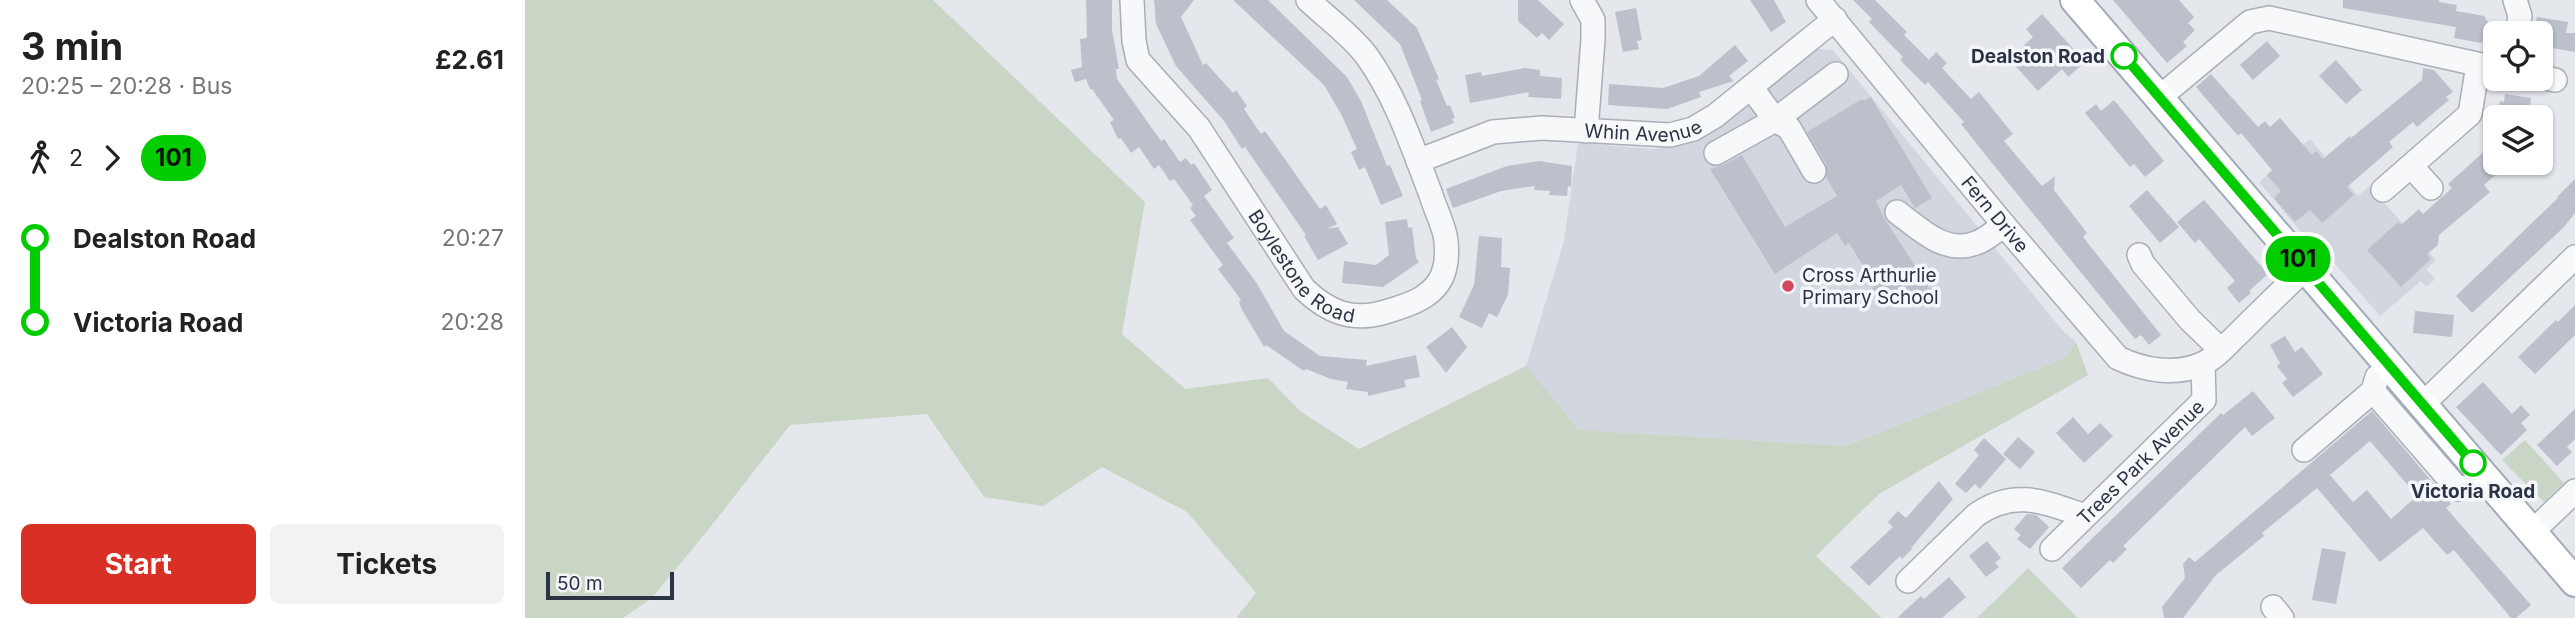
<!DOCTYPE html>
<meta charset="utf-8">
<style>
body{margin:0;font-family:Inter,sans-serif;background:#f2f2f2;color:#222;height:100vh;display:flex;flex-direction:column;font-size:26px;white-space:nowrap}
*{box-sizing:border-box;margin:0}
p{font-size:23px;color:#767676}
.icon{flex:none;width:38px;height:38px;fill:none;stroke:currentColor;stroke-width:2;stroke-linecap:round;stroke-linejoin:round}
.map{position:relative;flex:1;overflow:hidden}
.panel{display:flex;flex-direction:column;background:#fff;width:525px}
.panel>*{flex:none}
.badge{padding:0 14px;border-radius:23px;font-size:24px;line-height:46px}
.fabs{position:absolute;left:1958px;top:21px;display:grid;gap:14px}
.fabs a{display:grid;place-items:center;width:70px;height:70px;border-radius:10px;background:#fff;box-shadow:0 2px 5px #0004;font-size:35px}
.scale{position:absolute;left:21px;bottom:18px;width:128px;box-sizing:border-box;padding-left:7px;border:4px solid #2b3445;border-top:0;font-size:19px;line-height:24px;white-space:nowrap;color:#2b3445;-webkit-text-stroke:5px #f4f6f9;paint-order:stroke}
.map>.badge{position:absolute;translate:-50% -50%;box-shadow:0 0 0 4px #fff}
.legs{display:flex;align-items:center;gap:10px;height:77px;padding:0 21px;font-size:23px}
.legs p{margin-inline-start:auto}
.headline{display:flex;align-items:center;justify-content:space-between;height:119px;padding:0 21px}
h1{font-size:38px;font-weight:700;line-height:52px}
.primary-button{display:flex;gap:14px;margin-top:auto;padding:14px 21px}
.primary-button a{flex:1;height:80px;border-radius:10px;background:#d93025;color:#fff;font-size:28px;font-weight:700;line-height:80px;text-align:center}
.primary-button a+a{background:#f2f2f2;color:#222}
ul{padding:0 21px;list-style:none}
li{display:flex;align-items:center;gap:24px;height:84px;font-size:26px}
li i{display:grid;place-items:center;width:10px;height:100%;margin:0 9px;background:currentColor}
li i::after{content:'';width:18px;height:18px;margin:-9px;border:5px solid;border-radius:50%;background:#fff}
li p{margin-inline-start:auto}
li:first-child i{background:linear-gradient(#0000 50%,currentColor 0)}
li:last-child i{background:linear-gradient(currentColor 50%,#0000 0)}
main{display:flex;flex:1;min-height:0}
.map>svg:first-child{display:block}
.built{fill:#d2d6de}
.green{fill:#c9d6c5}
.building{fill:#bbc0ca;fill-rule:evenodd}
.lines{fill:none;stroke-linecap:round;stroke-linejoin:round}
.minor-casing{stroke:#a9aeb7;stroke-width:26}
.major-casing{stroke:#a3abb8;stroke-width:32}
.minor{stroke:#f7f8fa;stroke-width:23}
.major{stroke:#fff;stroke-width:28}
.line-1-casing{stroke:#fff;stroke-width:16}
.line-1{stroke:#0c0;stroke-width:10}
.stop-1-dot{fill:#fff;stroke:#0c0;stroke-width:3.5}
.poi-dot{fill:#d1495b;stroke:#f4f6f9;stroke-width:2.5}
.labels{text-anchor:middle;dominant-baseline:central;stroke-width:7;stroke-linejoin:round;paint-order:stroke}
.stop-label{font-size:19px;font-weight:bold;fill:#2b3445;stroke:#f4f6f9;text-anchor:end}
.street-label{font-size:19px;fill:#2b3445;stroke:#f4f6f9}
.poi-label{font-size:19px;fill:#2b3445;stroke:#f4f6f9;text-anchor:start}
</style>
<main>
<section class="panel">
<div class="headline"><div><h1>3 min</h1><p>20:25 – 20:28 · Bus</p></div><b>£2.61</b></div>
<div class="legs"><svg class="icon" aria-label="walk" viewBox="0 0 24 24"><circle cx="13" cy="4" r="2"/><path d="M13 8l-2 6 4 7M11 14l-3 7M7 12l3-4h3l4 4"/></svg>2<svg class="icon" aria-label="forward" viewBox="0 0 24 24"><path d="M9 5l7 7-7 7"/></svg><b class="badge" style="background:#0c0;color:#111">101</b></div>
<ul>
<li><i style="color:#0c0"></i><b>Dealston Road</b><p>20:27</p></li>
<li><i style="color:#0c0"></i><b>Victoria Road</b><p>20:28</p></li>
</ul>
<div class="primary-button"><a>Start</a><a>Tickets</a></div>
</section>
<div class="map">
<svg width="2050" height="618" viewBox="0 0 2050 618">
<rect width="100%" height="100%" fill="#e4e7ec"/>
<g class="built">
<polygon points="1293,49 1308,50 1538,331 1551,342 1540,358 1321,446 1054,430 1001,367 1039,241 1053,143 1130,149 1177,138"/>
<polygon points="1785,139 1833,196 1844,186 1911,260 1901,269 1910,279 1901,287 1896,281 1855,316 1787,237 1781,238 1734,182"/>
</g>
<g class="green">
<polygon points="0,0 408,0 620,202 597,334 660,389 743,378 775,411 834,449 1001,366 1054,430 1321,446 1540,358 1551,342 1563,375 1354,494 1291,556 1357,618 711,618 731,593 662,512 577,467 518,506 459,497 402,414 265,425 187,525 127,598 98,618 0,618"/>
<polygon points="2000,440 2039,483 2019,502 1977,460"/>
<polygon points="1503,568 1553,618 1452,618"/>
</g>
<g class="building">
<polygon points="561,0 587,0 587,30 594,69 591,69 592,79 636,141 639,139 655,162 661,158 666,165 669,163 687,190 679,196 709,238 702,243 731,282 759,331 795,356 842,360 841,366 891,355 895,377 879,380 881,387 843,396 843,392 821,389 823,382 806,379 781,369 779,371 741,345 739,347 716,308 714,302 716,300 693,269 698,265 665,220 671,216 665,208 668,205 649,179 645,181 634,165 629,169 614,147 606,153 596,138 593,139 585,122 589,120 567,89 565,89 561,79 550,82 546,70 557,67 555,39 562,38"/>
<polygon points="629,0 669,0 656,17 678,65 681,63 708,93 711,90 722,106 719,109 736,134 740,131 795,209 801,205 812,224 802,229 813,227 823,244 793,260 779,236 781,235 720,147 717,149 699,121 651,66 631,24"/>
<polygon points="708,0 743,0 822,77 836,101 862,166 865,165 878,196 856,205 840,167 834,170 826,152 832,149 817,116 799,85"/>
<polygon points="829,0 862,0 892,28 914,79 911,80 922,106 925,105 930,118 927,119 929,123 906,132 895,101 897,100 875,44"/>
<polygon points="993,0 1013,0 1039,24 1024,40 1017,33 1012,38 993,21"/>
<polygon points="1225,0 1249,0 1261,22 1246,32"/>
<polygon points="1328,0 1350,0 1382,32 1379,35 1404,60 1411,52 1422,63 1417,68 1446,99 1454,92 1488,134 1479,141 1517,186 1530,176 1529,190 1562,233 1558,237 1636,335 1624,345 1616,335 1610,339 1467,163 1436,124 1439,122 1403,82 1400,85 1375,60 1378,57 1344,22 1347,19"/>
<polygon points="1588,0 1654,0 1669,17 1663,23 1670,30 1658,42 1662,46 1642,63"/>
<polygon points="1818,0 1914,0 1914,2 1932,5 1931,11 1959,16 1969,32 1956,43 1929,38 1931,27 1818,8"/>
<polygon points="1111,8 1117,40 1112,41 1114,49 1098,52 1090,12"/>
<polygon points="1517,14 1560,62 1543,77 1537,69 1513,91 1484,59 1508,37 1501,29"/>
<polygon points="2012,17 2043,22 2041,33 2050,33 2050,52 2016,46 2016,33 2009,33"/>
<polygon points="1742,41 1755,56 1728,80 1715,65"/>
<polygon points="1210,45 1223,61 1204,76 1209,81 1174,92 1176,97 1142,109 1083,105 1084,84 1138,88 1174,76"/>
<polygon points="1811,60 1837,90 1821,104 1794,76"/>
<polygon points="1000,68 1015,70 1015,76 1037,78 1036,99 1003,97 1004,92 945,103 940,75 956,72 957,76"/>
<polygon points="1898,68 1909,70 1928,92 1921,97 1924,100 1892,127 1888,122 1864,142 1868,147 1822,187 1829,195 1797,223 1785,210 1770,222 1749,198 1756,191 1742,175 1747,170 1716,133 1713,136 1671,87 1686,74 1733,127 1740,121 1745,127 1755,118 1787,155 1791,151 1798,159 1825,136 1826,138 1897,80"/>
<polygon points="1980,94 2006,98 2003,117 1973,117 1975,101 1979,102"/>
<polygon points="1346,97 1407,198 1390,208 1376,185 1351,201 1359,218 1407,292 1389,303 1382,291 1357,306 1347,288 1350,285 1324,243 1320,246 1312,233 1250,274 1185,169 1198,165 1217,155 1260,227 1312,196 1301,177 1301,164 1282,132 1337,99 1339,101"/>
<polygon points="1589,100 1639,161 1620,177 1609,164 1605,167 1560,113 1571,104 1576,111"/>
<polygon points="1970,145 1970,163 1984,163 1959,185 1965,192 1914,235 1913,245 1902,254 1906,259 1876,287 1842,250 1873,222 1876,225 1894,209 1898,214 1927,188 1923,184 1962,149 1964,151"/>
<polygon points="1014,161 1047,166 1046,187 1043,186 1042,196 1024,195 1025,191 1009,190 1010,186 976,191 928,208 921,189 982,166"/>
<polygon points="2050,179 2050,213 2039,227 1947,313 1931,296 2033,198 2032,197"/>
<polygon points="1622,190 1654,227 1635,243 1604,206"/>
<polygon points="1679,200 1743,274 1724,291 1726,293 1714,303 1702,288 1710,281 1674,239 1670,243 1652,222"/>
<polygon points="882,219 883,228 887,227 891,258 894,262 858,287 817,283 819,261 851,265 864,255 860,222"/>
<polygon points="954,236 977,238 976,267 985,268 983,295 972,317 964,313 957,328 934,317 949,285"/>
<polygon points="2050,305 2050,335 2010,374 1993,357 2031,320 2033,322"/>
<polygon points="1890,311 1929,315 1927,337 1888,333"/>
<polygon points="927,327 942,347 921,373 901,347"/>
<polygon points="1760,336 1770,352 1777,347 1798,374 1768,397 1757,383 1762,379 1752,366 1755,363 1745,345"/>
<polygon points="1958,382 1987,414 1996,405 2005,415 1996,423 2002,430 1976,455 1931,407"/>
<polygon points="1728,391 1750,418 1727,436 1720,427 1598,546 1602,549 1588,563 1585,560 1556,588 1537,568 1696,413 1698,415"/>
<polygon points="2050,409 2050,439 2042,447 2047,452 2032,466 2012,445"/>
<path d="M1847 411 1926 504 1921 508 2006 605 1991 618H1986L1929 550 1922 555 1898 528 1855 562 1792 488 1737 533 1739 536 1691 575 1658 618H1639L1637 607 1660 578 1658 564 1664 557 1670 562ZM1845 441 1892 496 1866 519 1842 490 1828 502 1805 475Z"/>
<polygon points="1548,417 1563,434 1575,423 1588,436 1559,463 1531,433"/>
<polygon points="1493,437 1510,452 1495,469 1478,454"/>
<polygon points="1459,438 1481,459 1455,489 1450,484 1441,493 1430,484 1454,455 1449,450"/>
<polygon points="1414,481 1428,499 1386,548 1387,549 1377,559 1375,556 1344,586 1325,567 1368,527 1363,522 1373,511 1381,518"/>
<polygon points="1502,514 1511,515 1524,527 1505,549 1492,539 1496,535 1489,529"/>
<polygon points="1462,541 1476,558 1470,563 1474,567 1461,577 1444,556"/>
<polygon points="1797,548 1821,552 1811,604 1787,600"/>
<polygon points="1424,577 1441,597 1417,618 1372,618 1396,596 1399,599"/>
</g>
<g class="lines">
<g class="minor-casing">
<g id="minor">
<path id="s1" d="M607 0 609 41 613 60 674 128 779 289C803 312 827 322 860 312 885 305 914 296 920 267 922 259 922 244 920 235 917 222 910 208 906 195 888 148 871 96 841 55 826 35 802 18 783 0"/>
<polyline points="1057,0 1068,20 1068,39 1061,131"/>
<path id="s2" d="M1293 0 1479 225 1593 358C1618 370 1650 376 1677 364 1691 358 1703 343 1714 333 1736 311 1758 290 1780 268"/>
<polyline points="1990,0 1995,16 1992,33"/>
<polyline points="2016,77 2030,80"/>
<polyline points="1226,87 1250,120 1264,128 1289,171"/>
<polyline points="1635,97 1725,22 1744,18 1970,68"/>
<polyline points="1191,153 1250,120 1311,74"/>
<path id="s3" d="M893 161 968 132 1017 128 1145 135 1168 129 1190 116 1310 19"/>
<polyline points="1886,166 1906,188"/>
<polyline points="1858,190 1945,114 1953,65"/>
<path d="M1372 212C1395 229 1420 255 1451 243 1461 240 1470 231 1479 225"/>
<polyline points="1614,255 1618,264 1665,320 1696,350"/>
<polyline points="1848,391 1933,489 1964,482"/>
<polyline points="1898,404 2050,257"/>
<polyline points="1779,450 1848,391 1852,377"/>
<polyline points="2007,532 2050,491"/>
<path id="s4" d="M1527 549 1679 400 1678 364"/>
<path d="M1383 581 1451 515C1489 488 1520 502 1560 516"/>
<polyline points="1748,607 1757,618"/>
</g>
</g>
<g class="major-casing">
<polyline id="major" points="1550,0 2050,582"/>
</g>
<use href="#minor" class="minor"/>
<use href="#major" class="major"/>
</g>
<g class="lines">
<g class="line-1-casing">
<polyline id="line-1" points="1599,56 1948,463"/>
</g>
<use href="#line-1" class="line-1"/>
</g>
<g class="stop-1-dot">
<circle cx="1599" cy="56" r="12"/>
<circle cx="1948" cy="463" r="12"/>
</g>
<circle class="poi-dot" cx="1263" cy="286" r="7"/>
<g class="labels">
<g class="stop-label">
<text x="1580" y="56">Dealston Road</text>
<text x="1948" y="491" text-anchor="middle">Victoria Road</text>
</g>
<g class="street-label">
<text stroke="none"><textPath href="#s3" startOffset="231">Whin Avenue</textPath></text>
<text stroke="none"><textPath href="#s2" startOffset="278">Fern Drive</textPath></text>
<text stroke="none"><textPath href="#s1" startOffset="327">Boylestone Road</textPath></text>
<text stroke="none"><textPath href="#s4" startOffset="124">Trees Park Avenue</textPath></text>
</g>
<g class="poi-label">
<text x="1277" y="275">Cross Arthurlie<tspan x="1277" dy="22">Primary School</tspan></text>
</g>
</g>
</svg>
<div class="fabs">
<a><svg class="icon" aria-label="locate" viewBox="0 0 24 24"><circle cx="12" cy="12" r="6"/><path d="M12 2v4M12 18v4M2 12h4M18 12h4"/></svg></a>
<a><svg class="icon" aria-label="layers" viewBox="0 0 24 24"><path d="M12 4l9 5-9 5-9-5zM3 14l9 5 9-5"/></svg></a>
</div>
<div class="scale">50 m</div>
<b class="badge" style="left:1773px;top:259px;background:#0c0;color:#111">101</b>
</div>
</main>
